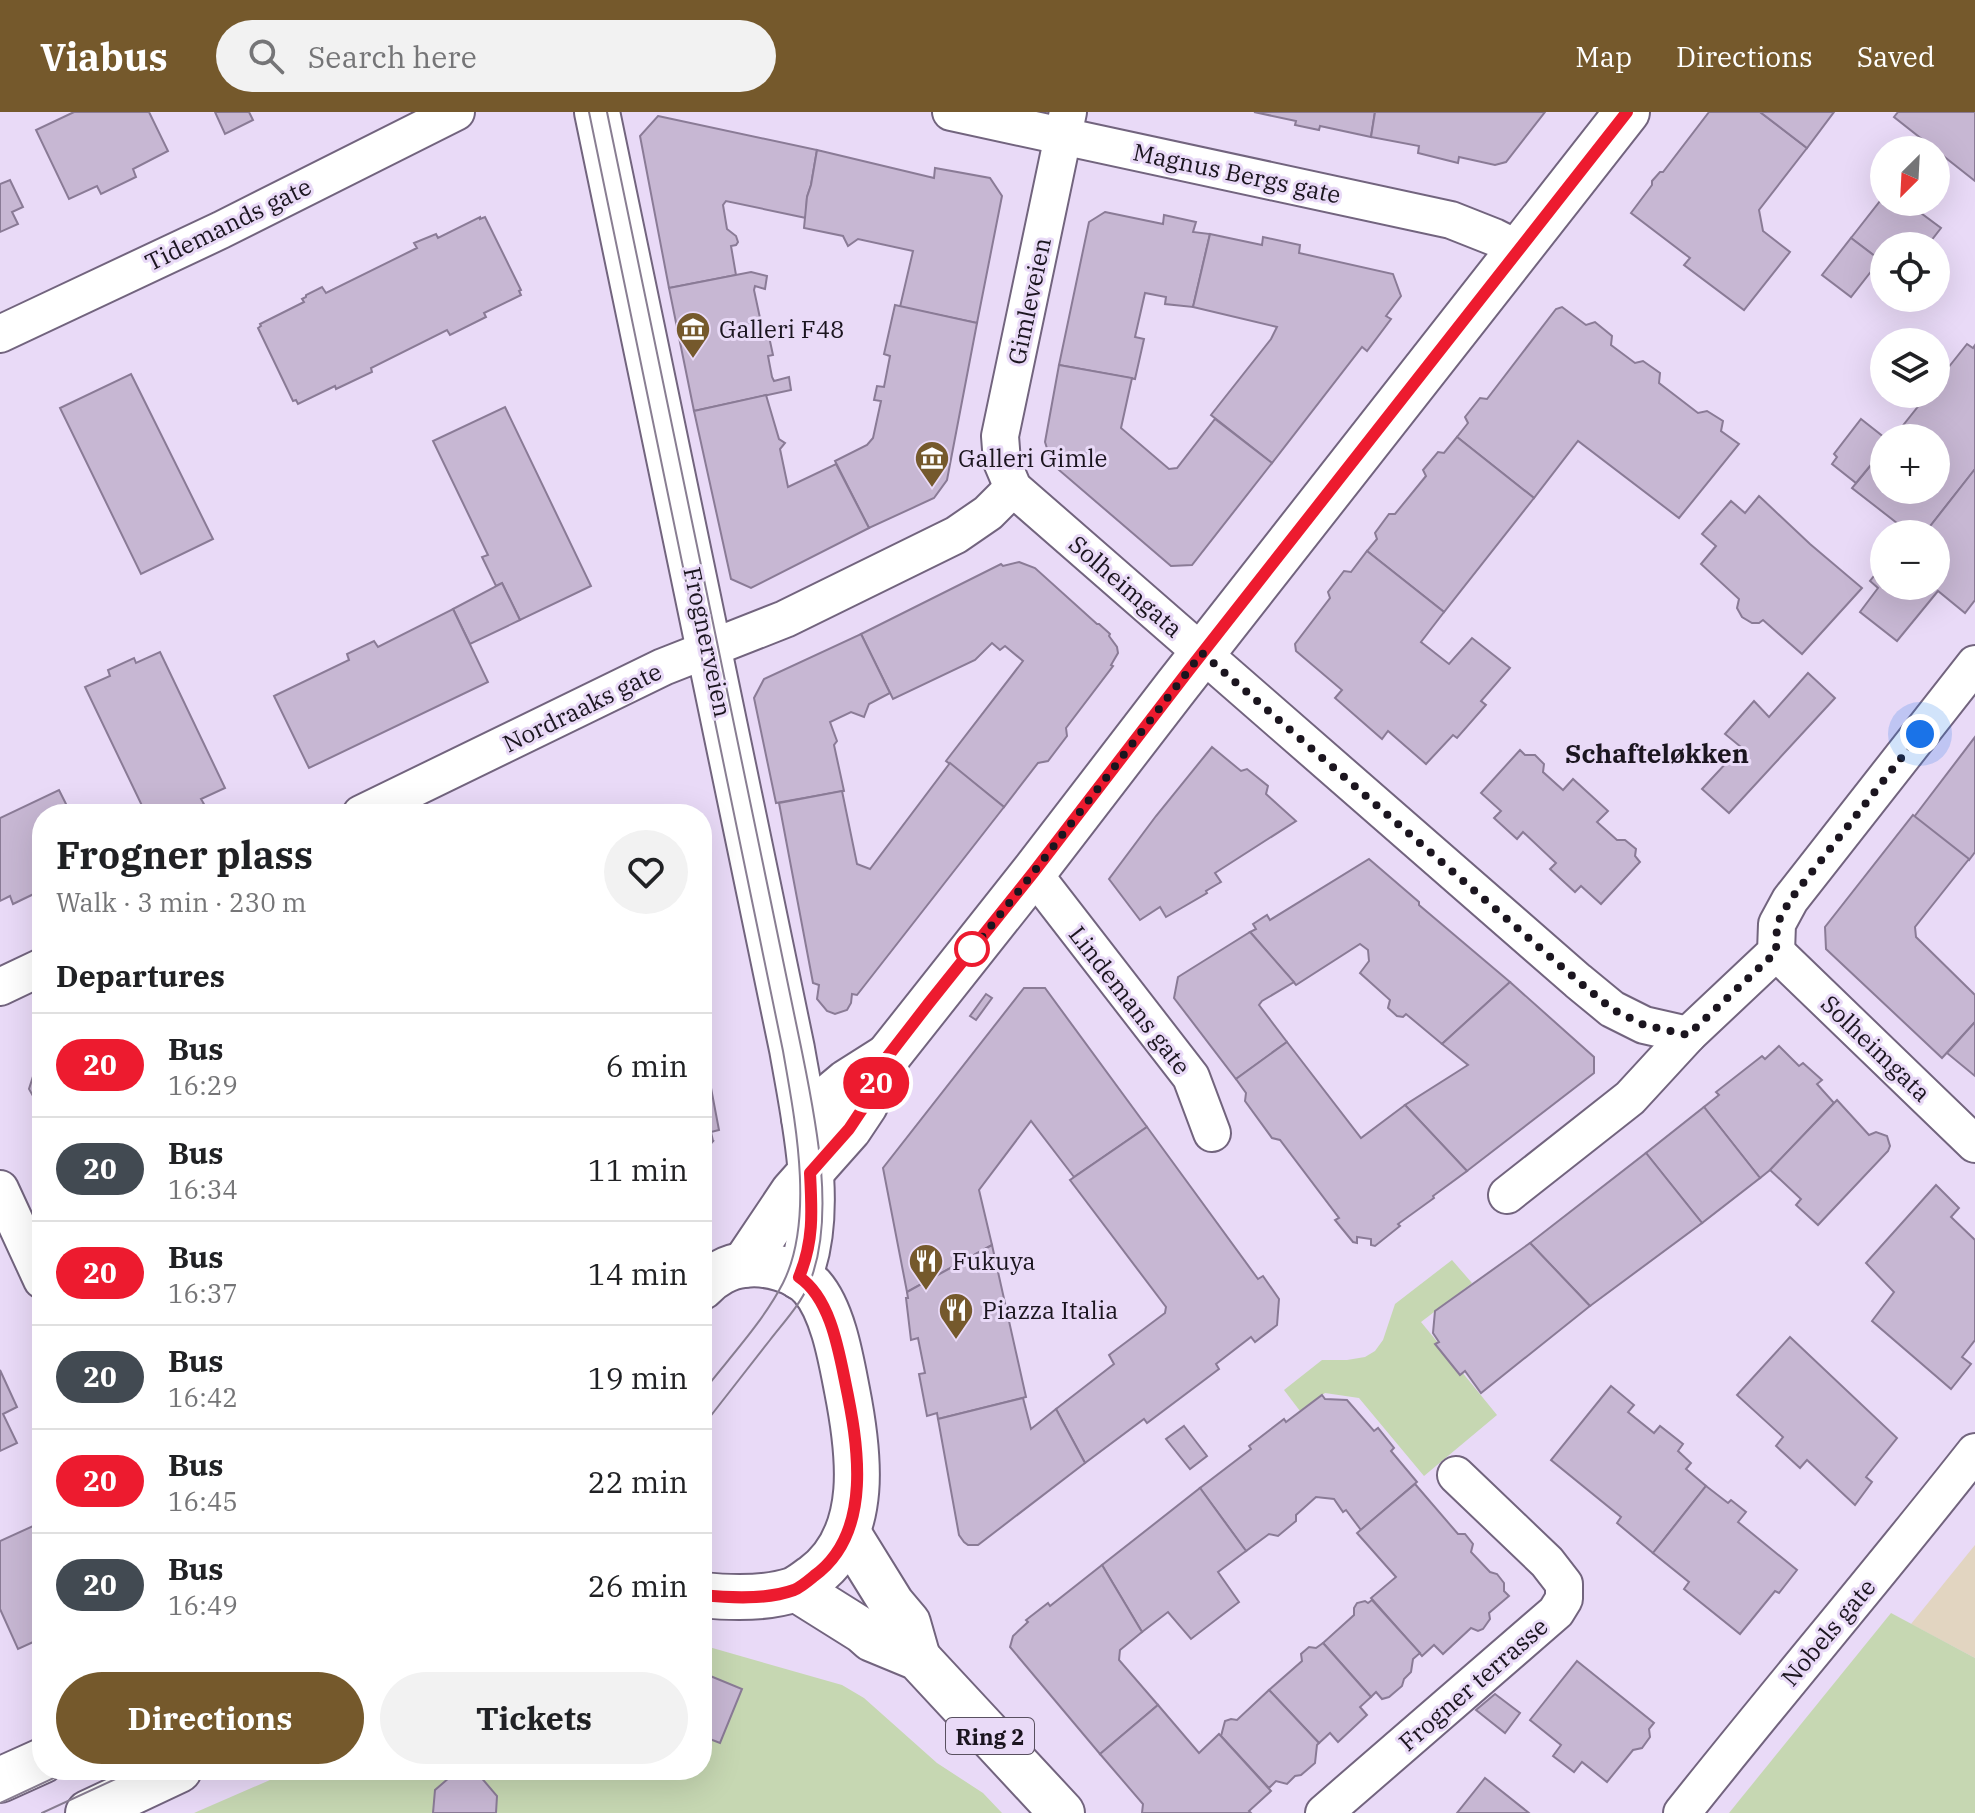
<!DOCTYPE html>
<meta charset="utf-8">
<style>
body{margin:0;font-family:"IBM Plex Serif",serif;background:#f2f2f2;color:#202124;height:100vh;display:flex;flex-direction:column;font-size:30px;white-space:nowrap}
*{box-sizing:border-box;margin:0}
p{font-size:26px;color:#757577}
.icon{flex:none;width:44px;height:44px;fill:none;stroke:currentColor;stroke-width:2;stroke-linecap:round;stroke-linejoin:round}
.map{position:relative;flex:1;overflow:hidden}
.side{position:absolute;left:32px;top:692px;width:680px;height:976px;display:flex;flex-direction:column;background:#fff;border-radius:32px;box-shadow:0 8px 32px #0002}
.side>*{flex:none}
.badge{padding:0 16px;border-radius:26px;font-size:28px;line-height:52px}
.needle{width:52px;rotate:204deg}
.tools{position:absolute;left:1870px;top:24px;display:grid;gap:16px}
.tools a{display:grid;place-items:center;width:80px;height:80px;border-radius:50%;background:#fff;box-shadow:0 8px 32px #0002;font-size:40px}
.you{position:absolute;width:40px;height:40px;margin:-20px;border:6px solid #fff;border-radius:50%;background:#1a73e8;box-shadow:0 0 0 12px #1a73e833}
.map>.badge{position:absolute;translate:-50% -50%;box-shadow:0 0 0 4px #fff}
h2{padding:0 24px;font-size:30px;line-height:72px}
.round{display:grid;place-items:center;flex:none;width:84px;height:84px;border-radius:42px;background:#f2f2f2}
.headline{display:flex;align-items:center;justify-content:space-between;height:136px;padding:0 24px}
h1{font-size:38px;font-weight:700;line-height:60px}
.primary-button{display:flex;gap:16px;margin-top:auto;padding:16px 24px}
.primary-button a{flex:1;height:92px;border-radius:48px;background:#75592c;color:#fff;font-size:32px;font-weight:700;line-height:92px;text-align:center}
.primary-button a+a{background:#f2f2f2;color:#202124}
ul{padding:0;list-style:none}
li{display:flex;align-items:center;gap:24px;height:104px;padding:0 24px;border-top:2px solid #e0e0e0}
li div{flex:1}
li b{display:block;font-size:30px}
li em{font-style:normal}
li .badge{min-width:88px;font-weight:700;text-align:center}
header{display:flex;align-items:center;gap:48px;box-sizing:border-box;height:112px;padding:0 40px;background:#75592c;color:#fff}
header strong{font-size:38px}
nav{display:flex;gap:44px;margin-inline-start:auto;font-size:28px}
.search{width:560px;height:72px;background:#f2f2f2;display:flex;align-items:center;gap:20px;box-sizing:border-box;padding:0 28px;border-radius:44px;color:#757577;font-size:30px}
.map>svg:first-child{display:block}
.education{fill:#e2d5c1}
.green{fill:#c6d7b2}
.building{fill:#c7b7d3;stroke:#8a7b96;stroke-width:2}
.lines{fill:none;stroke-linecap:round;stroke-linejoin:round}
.street-casing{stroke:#72647e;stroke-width:40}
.secondary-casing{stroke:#72647e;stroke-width:48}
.primary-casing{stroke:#72647e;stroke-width:48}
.street{stroke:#fff;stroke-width:36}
.secondary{stroke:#fff;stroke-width:44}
.primary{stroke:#fff;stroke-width:44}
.tram{stroke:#897e92;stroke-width:2}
.line-casing{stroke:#fff;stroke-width:18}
.line{stroke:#ed1b2f;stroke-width:12}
.walk{stroke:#1b151f;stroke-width:8;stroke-dasharray:0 14.4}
.stop-dot{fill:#fff;stroke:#ed1b2f;stroke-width:4}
.labels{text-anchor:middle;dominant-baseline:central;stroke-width:6;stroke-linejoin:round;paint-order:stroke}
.shield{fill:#e9daf7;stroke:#595060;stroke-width:2}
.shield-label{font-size:22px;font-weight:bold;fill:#1b151f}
.street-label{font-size:24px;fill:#1b151f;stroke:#e9daf7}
.poi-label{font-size:24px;fill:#1b151f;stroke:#e9daf7;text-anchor:start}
.neighbourhood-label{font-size:26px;font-weight:bold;fill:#1b151f;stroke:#e9daf7}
</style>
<header>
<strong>Viabus</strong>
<div class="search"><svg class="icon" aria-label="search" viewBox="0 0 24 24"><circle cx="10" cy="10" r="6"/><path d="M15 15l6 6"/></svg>Search here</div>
<nav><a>Map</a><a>Directions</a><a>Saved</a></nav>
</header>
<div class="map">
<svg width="1975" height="1701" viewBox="0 0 1975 1701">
<rect width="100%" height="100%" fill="#e9daf7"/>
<polygon class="education" points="1975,1433 1975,1546 1911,1512"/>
<g class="green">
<polygon points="1452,1148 1472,1171 1421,1210 1497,1303 1424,1364 1359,1286 1325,1281 1300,1299 1284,1278 1322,1248 1347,1248 1365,1245 1375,1239 1383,1228 1395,1192"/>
<polygon points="1891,1501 1975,1546 1975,1701 1729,1701"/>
<polygon points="702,1533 842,1573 864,1586 937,1651 983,1681 1002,1701 194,1701 293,1658 702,1658"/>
</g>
<g class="building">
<polygon points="74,0 149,0 168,39 133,57 136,65 101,82 97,74 69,87 36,18"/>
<polygon points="215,0 249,0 253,8 225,22"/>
<polygon points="1254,0 1375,0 1371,25 1320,14 1319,18 1295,13 1296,9"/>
<polygon points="1375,0 1545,0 1506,50 1495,53 1459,45 1458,51 1418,41 1419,34 1371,25"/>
<polygon points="1709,0 1760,0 1807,36 1759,98 1763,119 1790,140 1744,198 1684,153 1690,146 1631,101 1652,73 1652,69 1660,60 1663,60"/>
<polygon points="1760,0 1834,0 1807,36"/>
<polygon points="1898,0 1975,0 1975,69 1894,5"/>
<polygon points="658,4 817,38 811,73 807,85 806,106 726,89 723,93 727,117 736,124 738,130 736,133 731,134 736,163 669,176 640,24"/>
<polygon points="817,38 934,66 935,56 990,66 1002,84 977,211 900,195 913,139 858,127 848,134 843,124 804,116 807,85 811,73"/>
<polygon points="10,68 23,95 12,100 18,112 0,120 0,72"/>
<polygon points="1884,84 1884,90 1906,90 1941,116 1927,134 1884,134 1884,151 1851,126"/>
<polygon points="1105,100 1163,112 1164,103 1196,110 1193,120 1210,122 1193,195 1165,192 1166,185 1145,181 1135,225 1144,227 1135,267 1059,253 1089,110"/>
<polygon points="480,105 480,107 485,105 521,178 519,179 521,183 484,201 486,205 450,223 447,218 371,256 372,260 336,277 335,274 298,292 296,288 293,289 258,216 261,214 260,212 304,190 302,187 306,185 306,183 322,175 326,181 417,136 414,131 436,122 438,126"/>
<polygon points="1210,122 1262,133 1263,125 1300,133 1299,141 1393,162 1401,184 1386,204 1391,207 1367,239 1362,235 1272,351 1211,303 1271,227 1277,215 1193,195"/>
<polygon points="1851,126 1880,148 1851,185 1822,163"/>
<polygon points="751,160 767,164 765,177 755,174 754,178 763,220 768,220 773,243 768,244 772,265 774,269 789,265 791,278 694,299 669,176"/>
<polygon points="895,193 977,211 947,368 934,386 869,416 835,349 867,333 873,326 881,289 874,288 877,274 884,275 890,244 884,242"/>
<polygon points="1562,195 1586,213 1595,210 1612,224 1611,233 1635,251 1643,249 1660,261 1659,271 1698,301 1707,299 1723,309 1721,319 1739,332 1679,406 1578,329 1534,386 1457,325 1468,311 1465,305 1480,286 1487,287 1556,197"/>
<polygon points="1967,232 1973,236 1975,233 1975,357 1924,422 1911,422 1852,376 1884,337 1884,378 1936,378 1936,326 1893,326 1928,282 1936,282 1936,271"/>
<polygon points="1059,253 1132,266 1121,316 1169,357 1177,356 1215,307 1272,351 1192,453 1171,454 1052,352 1045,330"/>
<polygon points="131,262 213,427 141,462 60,296"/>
<polygon points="766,283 779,327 785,331 780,337 788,375 836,352 869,416 751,476 731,467 694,299"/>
<polygon points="505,295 591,474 520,508 502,471 496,474 482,445 488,443 433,329"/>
<polygon points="1861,307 1885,326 1884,337 1856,371 1832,352 1837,345 1834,342"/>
<polygon points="1457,325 1534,386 1444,500 1367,439 1377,427 1375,421 1389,402 1395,402 1426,364 1423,358 1438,340 1444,341"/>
<polygon points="1975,357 1975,488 1965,501 1938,479 1897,529 1860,500 1878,476 1870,469 1882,454 1884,456 1884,474 1936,474 1936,422 1924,422"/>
<polygon points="1759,384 1810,432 1862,476 1802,542 1763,508 1759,511 1752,511 1742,505 1737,496 1739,487 1701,452 1716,434 1702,422 1731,389 1745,401"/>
<polygon points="1367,439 1444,500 1421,530 1449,552 1472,526 1510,556 1481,589 1486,593 1457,626 1453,623 1426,652 1388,619 1382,627 1335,586 1342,578 1296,539 1295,532 1330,486 1328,480 1344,459 1351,460"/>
<polygon points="1019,450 1035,456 1097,512 1099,512 1109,521 1110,522 1109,524 1117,535 1118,541 1111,553 1113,554 1066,616 1067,624 1048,649 1038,651 1004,695 946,649 1023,549 1005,534 1000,538 992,531 975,548 893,587 861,522 1001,452 1003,454"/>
<polygon points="502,471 520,508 470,532 453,497"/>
<polygon points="453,497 488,570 309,656 274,584 349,548 347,542 374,529 378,535"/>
<polygon points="861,522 890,581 869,592 864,605 851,600 830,610 837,629 834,633 844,679 776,691 754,586 764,567"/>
<polygon points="160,540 225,676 201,687 204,692 184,702 177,702 176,699 170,702 146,702 85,575 110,564 108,558 134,546 136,551"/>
<polygon points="1808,561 1835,586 1729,701 1702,677 1741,635 1725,622 1754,589 1769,605"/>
<polygon points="1975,625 1975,740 1969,748 1914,705"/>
<polygon points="1212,635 1241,659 1247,657 1268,674 1266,682 1296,709 1215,761 1221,770 1206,779 1207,781 1166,805 1160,795 1140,808 1109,767 1156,704"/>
<polygon points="1520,638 1525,643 1535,643 1544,652 1543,660 1563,678 1573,667 1608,699 1597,710 1617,728 1625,728 1636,737 1635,744 1640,750 1601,792 1581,774 1575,780 1550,757 1556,751 1523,720 1517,727 1494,706 1501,699 1481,681"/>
<polygon points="950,651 1004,695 857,883 852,882 851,891 847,898 835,902 827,899 817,887 819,873 813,871 779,691 842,679 857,752 870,757"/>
<polygon points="59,678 71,702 42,702 42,778 13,792 10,784 0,789 0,706"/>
<polygon points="1913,703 1969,747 1915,815 1916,825 1975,883 1975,910 1942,946 1826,837 1825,815"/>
<polygon points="1369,747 1419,790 1419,793 1510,870 1442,932 1406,902 1403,905 1397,904 1388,896 1390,888 1360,861 1369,849 1368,838 1360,832 1296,873 1250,820 1256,817 1253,812 1267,803 1270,808"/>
<polygon points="1250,820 1294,870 1262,889 1259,893 1287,930 1236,967 1174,886 1178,865"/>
<polygon points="1510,870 1594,945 1594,961 1467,1059 1405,993 1468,953 1442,932"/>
<polygon points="1024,876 1045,876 1147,1015 1074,1065 1031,1009 979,1078 992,1133 907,1180 883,1056"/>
<polygon points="986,882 992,886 976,908 970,904"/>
<polygon points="1975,910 1975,964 1947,941"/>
<polygon points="1287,930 1361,1026 1405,993 1467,1059 1433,1084 1434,1086 1398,1112 1400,1114 1375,1134 1371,1133 1371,1127 1357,1125 1357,1131 1353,1130 1335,1108 1339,1106 1280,1028 1272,1026 1245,989 1246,981 1236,967"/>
<polygon points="1779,934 1799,954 1803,951 1822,968 1817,972 1834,991 1770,1058 1760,1066 1704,995 1719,983 1716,980 1762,944 1765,947"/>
<polygon points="42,956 42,1000 29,977 35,958"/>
<polygon points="702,975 711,976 719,1018 711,1020 713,1029 702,1027"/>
<polygon points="1837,988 1869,1023 1876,1020 1887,1024 1890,1034 1888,1039 1818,1113 1796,1093 1801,1087 1770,1058"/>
<polygon points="1704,995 1760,1066 1702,1111 1646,1041"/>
<polygon points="1147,1015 1258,1167 1263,1164 1279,1187 1277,1213 1255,1230 1251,1225 1216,1252 1219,1257 1147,1311 1144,1307 1085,1351 1056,1297 1114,1252 1109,1243 1165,1201 1166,1195 1070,1068"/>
<polygon points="702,1027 713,1029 702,1044"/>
<polygon points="1646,1041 1702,1111 1590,1194 1530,1131"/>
<polygon points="1936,1073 1959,1096 1951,1105 1975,1128 1975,1228 1962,1245 1971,1252 1951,1277 1872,1209 1894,1180 1866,1151"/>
<polygon points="1530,1131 1590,1194 1481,1281 1465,1259 1460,1263 1435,1232 1439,1230 1433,1221 1435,1199"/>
<polygon points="992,1133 1026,1285 938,1307 937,1301 927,1304 919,1262 925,1261 918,1226 911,1228 906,1186 908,1186 907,1180"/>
<polygon points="1790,1225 1897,1326 1866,1365 1872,1370 1855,1393 1807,1348 1800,1356 1776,1334 1783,1325 1737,1283"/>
<polygon points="0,1258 17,1295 3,1302 17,1331 0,1339"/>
<polygon points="1611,1274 1634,1293 1628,1300 1654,1321 1660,1314 1683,1332 1678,1339 1691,1351 1686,1357 1706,1374 1653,1441 1617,1411 1621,1405 1551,1348"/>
<polygon points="1322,1283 1325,1287 1347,1288 1374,1319 1378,1316 1394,1336 1391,1339 1417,1370 1361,1418 1346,1398 1343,1400 1334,1387 1316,1385 1296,1403 1296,1409 1278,1424 1269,1422 1246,1439 1200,1376 1251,1337 1249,1334 1284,1307 1286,1310"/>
<polygon points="1023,1286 1031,1317 1056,1297 1085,1351 978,1433 968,1433 964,1430 959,1423 938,1307"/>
<polygon points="1184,1314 1207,1344 1190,1357 1166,1327"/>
<polygon points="1415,1372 1458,1422 1465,1422 1473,1432 1471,1440 1490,1460 1497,1462 1504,1471 1504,1479 1509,1484 1489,1501 1490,1507 1483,1517 1478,1519 1471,1516 1443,1542 1434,1533 1422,1544 1371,1486 1396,1465 1357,1421"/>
<polygon points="1706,1374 1728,1391 1731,1388 1746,1400 1738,1410 1797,1458 1779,1481 1775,1479 1740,1522 1684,1477 1689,1470 1653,1441"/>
<polygon points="1200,1376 1246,1439 1218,1460 1239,1490 1191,1527 1168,1500 1142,1520 1102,1453"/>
<polygon points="42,1410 42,1526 18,1537 0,1497 0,1429"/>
<polygon points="1102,1453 1142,1520 1120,1538 1119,1548 1158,1593 1100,1642 1010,1535 1013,1524 1028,1510 1026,1508 1048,1491 1050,1494"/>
<polygon points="1372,1488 1420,1541 1413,1547 1411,1560 1404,1567 1402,1574 1389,1585 1382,1587 1376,1580 1371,1585 1323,1531 1354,1503 1354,1496 1357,1491 1365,1489 1368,1491"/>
<polygon points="1323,1531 1371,1585 1360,1595 1367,1603 1338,1630 1330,1621 1319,1631 1269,1578 1302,1549 1301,1542 1309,1535 1316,1536"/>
<polygon points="1577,1549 1654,1611 1649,1617 1650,1625 1642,1636 1633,1638 1607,1670 1582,1650 1574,1660 1553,1644 1561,1633 1530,1608"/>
<polygon points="703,1561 742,1577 720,1631 702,1624"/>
<polygon points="1269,1578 1319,1631 1317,1633 1315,1651 1301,1663 1295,1664 1287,1672 1276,1669 1269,1676 1221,1624 1225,1609 1231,1607 1237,1608"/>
<polygon points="1495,1582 1520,1601 1505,1621 1476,1598"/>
<polygon points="1158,1593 1199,1641 1219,1622 1271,1679 1249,1699 1251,1701 1142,1701 1143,1692 1100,1642"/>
<polygon points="457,1659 479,1663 497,1684 496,1701 433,1701 435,1678"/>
<polygon points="1485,1666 1529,1701 1457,1701"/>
</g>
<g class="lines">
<g class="street-casing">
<g id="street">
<polyline points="951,0 1451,108 1494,125 1518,137"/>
<polyline points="1068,0 1000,324 1002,350 1013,376 1578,869 1612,897 1644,913 1688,923"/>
<polyline points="0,222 221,118 456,0"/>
<polyline points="361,702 663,555 785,507 956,423 988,401 1013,376"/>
<polyline points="1033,761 1191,965 1212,1021"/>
<polyline points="1776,840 1975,1032"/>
<polyline points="0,875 42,855"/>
<polyline points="0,1077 42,1168"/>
<polyline points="1507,1083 1630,986 1688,923 1776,840 1777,812 1790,788 1975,552"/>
<polyline points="1324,1701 1556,1500 1564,1487 1564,1472 1547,1450 1456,1363"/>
<path d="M1682 1701C1778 1580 1879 1462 1975 1340"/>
</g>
</g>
<g class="secondary-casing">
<g id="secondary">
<path d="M597 0 792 937C804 1006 826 1099 799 1165"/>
<polyline points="804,1006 847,970 888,944"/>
<polyline points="744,1153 793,1080 849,1017 865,993 888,944 1033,761 1176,575 1627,0"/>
</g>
</g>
<g class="primary-casing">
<g id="primary">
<path d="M702 1175C712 1164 729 1154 744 1153 766 1150 797 1158 812 1175 833 1199 841 1247 847 1278 859 1339 871 1423 813 1465 807 1469 800 1475 793 1478 765 1487 731 1486 702 1483"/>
<polyline points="848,1421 892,1492 908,1511 918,1546"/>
<polyline points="796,1477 863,1519 872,1527 918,1546 1062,1701"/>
<polyline points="0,1668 42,1649"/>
<polyline points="88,1701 179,1658"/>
</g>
</g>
<use href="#street" class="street"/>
<use href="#secondary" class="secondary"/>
<use href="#primary" class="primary"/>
<g class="tram">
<path d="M589 0 783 939C795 1008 815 1107 783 1171 763 1210 729 1246 702 1281"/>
<path d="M607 0 801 935C815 1004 837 1105 809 1172 800 1193 784 1210 770 1228 747 1257 725 1286 702 1315"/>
<polyline points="0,1691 71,1658"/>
<polyline points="42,1701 135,1658"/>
</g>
</g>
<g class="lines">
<g class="line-casing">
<path id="line" d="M702 1483C731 1486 766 1488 794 1478 801 1475 808 1469 814 1464 874 1421 858 1331 845 1269 838 1234 829 1185 799 1165 814 1129 812 1099 810 1061L849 1017 865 993 888 944 929 891 1033 761 1189 558 1627 0"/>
</g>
<use href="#line" class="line"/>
<polyline class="walk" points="972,837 964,848 1033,761 1202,541 1578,869 1612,897 1644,913 1688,923 1776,840 1777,812 1790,788 1920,622"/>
</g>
<defs>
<g id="museum-pin" transform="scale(1.8)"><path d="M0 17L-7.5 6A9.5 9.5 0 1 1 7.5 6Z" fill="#75592c" stroke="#e9daf7"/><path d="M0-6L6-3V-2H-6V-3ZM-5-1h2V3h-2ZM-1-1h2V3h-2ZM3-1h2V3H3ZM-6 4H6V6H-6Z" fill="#fff"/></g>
<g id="restaurant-pin" transform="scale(1.8)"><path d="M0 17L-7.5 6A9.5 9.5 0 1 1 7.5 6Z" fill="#75592c" stroke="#e9daf7"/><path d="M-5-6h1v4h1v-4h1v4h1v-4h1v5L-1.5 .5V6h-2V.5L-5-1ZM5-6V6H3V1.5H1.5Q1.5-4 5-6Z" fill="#fff"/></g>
</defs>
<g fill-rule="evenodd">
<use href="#museum-pin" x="693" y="217"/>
<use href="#museum-pin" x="932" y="346"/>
<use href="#restaurant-pin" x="926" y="1149"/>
<use href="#restaurant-pin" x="956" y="1198"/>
</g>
<circle class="stop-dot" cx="972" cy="837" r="16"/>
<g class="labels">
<rect class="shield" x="946" y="1606" width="88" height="36" rx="6"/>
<g class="shield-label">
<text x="990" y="1624">Ring 2</text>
</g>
<g class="street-label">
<text transform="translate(1237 61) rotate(12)">Magnus Bergs gate</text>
<text transform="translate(228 112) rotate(-26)">Tidemands gate</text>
<text transform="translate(1029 189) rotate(-78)">Gimleveien</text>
<text transform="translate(1126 474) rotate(41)">Solheimgata</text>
<text transform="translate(708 530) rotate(78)">Frognerveien</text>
<text transform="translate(582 595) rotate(-26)">Nordraaks gate</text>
<text transform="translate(1130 888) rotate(52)">Lindemans gate</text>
<text transform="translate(1876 936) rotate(44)">Solheimgata</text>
<text transform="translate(1828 1520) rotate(-50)">Nobels gate</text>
<text transform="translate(1473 1572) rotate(-41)">Frogner terrasse</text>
</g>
<g class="poi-label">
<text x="719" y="217">Galleri F48</text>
<text x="958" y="346">Galleri Gimle</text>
<text x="952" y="1149">Fukuya</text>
<text x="982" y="1198">Piazza Italia</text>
</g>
<g class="neighbourhood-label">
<text x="1657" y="641">Schafteløkken</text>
</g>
</g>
</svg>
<div class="tools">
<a><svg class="needle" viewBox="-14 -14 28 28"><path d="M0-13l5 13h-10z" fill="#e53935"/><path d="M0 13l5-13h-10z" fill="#757577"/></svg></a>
<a><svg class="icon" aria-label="locate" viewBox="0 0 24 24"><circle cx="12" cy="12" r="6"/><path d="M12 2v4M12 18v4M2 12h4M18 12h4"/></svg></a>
<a><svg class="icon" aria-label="layers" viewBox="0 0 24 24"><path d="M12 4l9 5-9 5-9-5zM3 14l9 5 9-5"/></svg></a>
<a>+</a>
<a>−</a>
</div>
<div class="you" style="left:1920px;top:622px"></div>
<b class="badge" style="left:876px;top:971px;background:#ed1b2f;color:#fff">20</b>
<section class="side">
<div class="headline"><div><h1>Frogner plass</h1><p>Walk · 3 min · 230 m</p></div><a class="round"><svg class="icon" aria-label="heart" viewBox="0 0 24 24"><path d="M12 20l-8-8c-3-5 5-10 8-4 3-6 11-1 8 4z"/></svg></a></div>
<h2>Departures</h2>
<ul>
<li><span class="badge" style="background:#ed1b2f;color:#fff">20</span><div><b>Bus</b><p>16:29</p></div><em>6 min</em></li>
<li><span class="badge" style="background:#424a52;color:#fff">20</span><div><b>Bus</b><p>16:34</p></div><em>11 min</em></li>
<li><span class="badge" style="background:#ed1b2f;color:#fff">20</span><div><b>Bus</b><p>16:37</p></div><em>14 min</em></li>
<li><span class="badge" style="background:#424a52;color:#fff">20</span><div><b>Bus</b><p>16:42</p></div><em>19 min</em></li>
<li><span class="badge" style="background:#ed1b2f;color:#fff">20</span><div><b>Bus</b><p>16:45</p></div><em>22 min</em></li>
<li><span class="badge" style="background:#424a52;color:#fff">20</span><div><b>Bus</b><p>16:49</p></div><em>26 min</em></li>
</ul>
<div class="primary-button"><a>Directions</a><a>Tickets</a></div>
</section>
</div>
